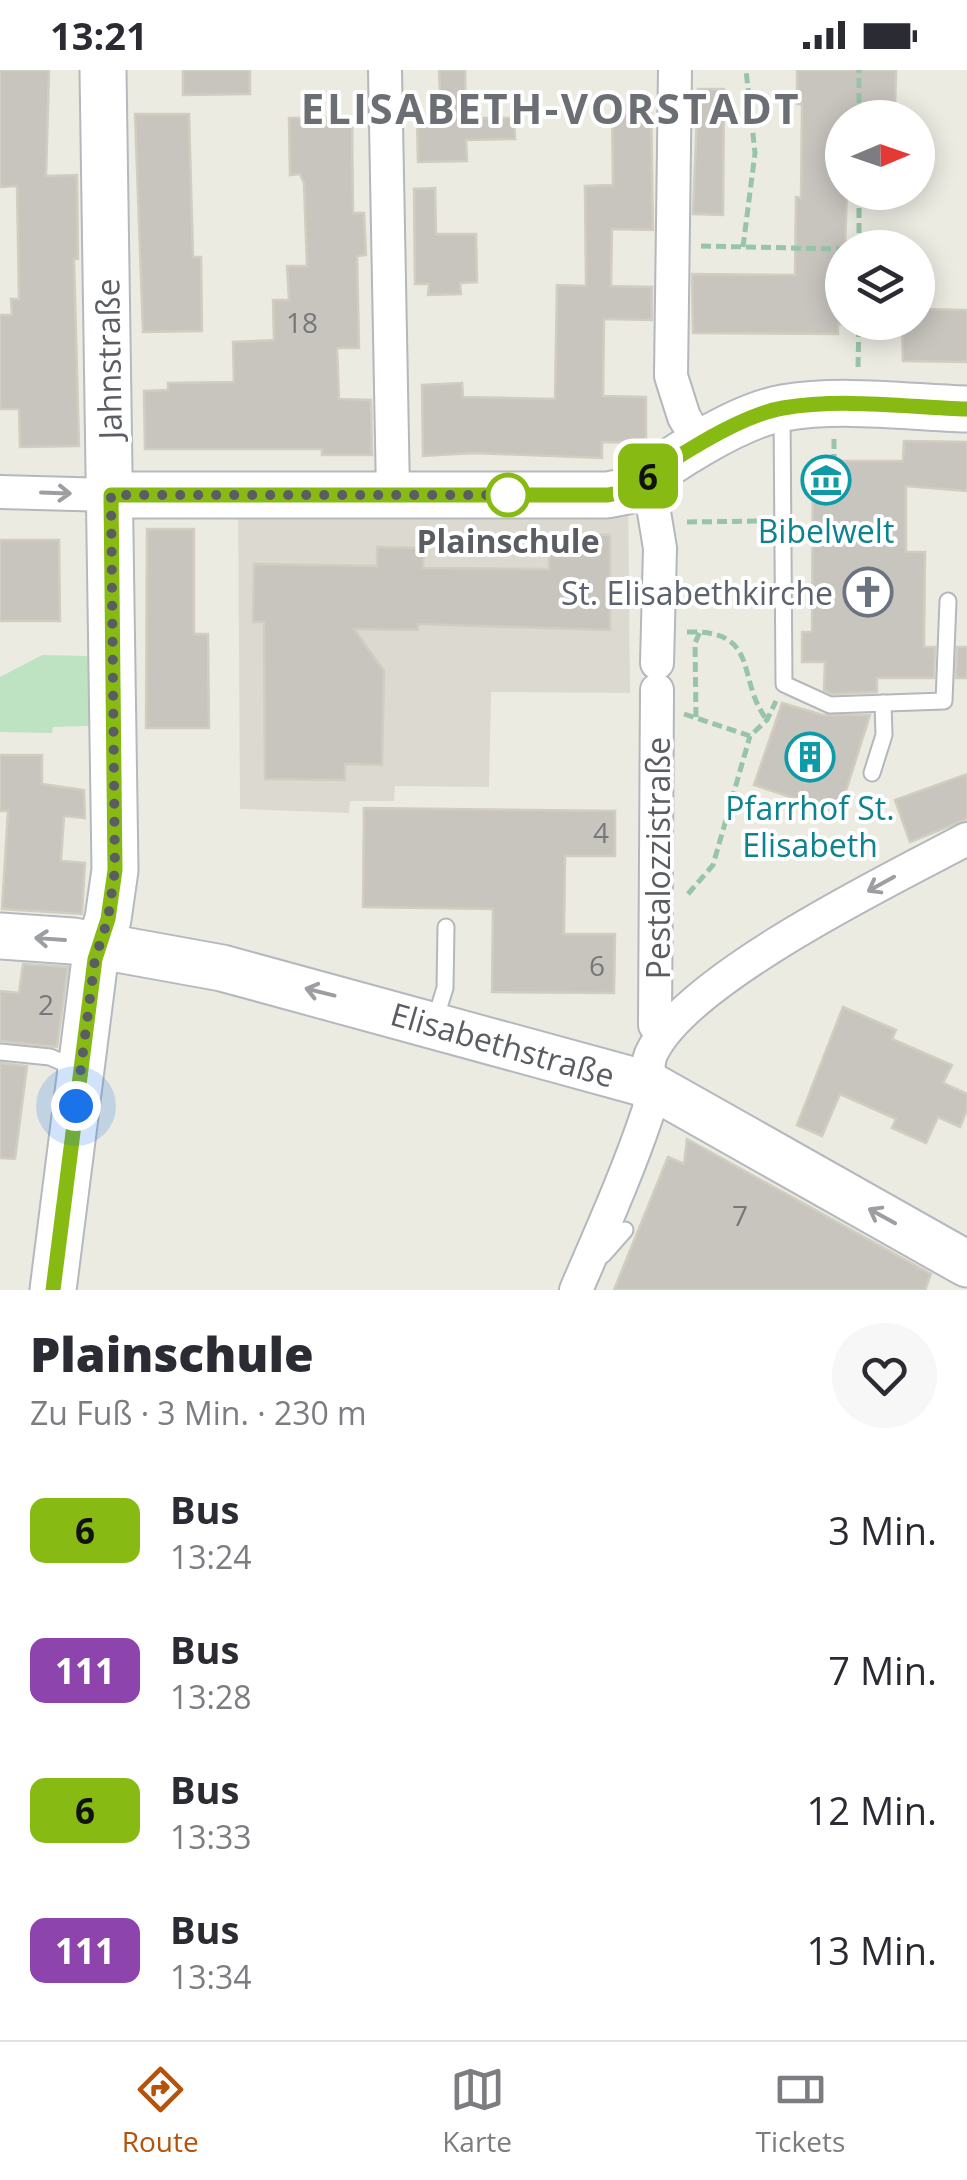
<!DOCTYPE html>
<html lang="de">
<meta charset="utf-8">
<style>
body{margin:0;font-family:"Open Sans",sans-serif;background:#f7f7f7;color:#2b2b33;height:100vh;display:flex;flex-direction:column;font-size:38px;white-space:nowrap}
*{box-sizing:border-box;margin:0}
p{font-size:32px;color:#7c7c81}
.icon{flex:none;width:55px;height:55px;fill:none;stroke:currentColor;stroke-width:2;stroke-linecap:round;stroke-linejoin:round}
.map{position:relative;height:1220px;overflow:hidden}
.side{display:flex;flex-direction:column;background:#fff;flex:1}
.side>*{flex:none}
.badge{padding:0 20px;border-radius:15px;font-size:35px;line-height:65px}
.needle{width:65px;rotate:88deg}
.buttons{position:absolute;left:825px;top:30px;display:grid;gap:20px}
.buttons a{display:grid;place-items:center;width:110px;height:110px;border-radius:50%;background:#fff;box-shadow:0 5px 25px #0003;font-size:50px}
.you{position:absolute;width:50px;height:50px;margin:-25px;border:8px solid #fff;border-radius:50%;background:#1a73e8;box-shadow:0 0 0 15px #1a73e833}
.map>.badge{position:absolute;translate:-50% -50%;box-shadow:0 0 0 5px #fff}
.round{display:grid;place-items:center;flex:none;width:105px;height:105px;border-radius:52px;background:#f7f7f7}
.head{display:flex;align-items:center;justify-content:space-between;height:170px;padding:0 30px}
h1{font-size:48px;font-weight:800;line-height:75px}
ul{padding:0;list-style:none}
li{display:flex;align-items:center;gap:30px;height:140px;padding:0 30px}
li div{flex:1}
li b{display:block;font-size:38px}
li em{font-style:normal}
li .badge{min-width:110px;font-weight:700;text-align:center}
.status{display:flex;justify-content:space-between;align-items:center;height:70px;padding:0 50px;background:#fff;direction:ltr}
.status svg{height:28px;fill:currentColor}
.tabs{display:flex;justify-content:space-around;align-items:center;height:140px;border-top:2px solid #e1e1e2;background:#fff;font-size:28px;color:#7c7c81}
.tabs a{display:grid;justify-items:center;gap:5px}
.tabs .active{color:#b45309}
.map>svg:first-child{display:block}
.education{fill:#dcdad0}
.green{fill:#bee3c2}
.building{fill:#c8c5bf;stroke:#d1cdc0;stroke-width:2.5}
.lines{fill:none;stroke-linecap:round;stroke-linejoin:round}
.lane-casing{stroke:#b4b7bc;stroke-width:19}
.street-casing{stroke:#b4b7bc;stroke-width:36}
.secondary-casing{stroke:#b5b8be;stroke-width:49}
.path{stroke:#98c4a9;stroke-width:5;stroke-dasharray:10 5;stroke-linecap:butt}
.lane{stroke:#fff;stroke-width:15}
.street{stroke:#fff;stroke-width:32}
.secondary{stroke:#fff;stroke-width:45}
.oneway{stroke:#9c9ea1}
.line-casing{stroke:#fff;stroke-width:22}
.line{stroke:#88ba14;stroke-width:15}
.walk{stroke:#5a5d62;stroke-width:10;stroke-dasharray:0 18}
.stop-dot{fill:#fff;stroke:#88ba14;stroke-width:5}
.labels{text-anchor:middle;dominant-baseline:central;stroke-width:8;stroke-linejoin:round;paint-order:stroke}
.number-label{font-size:28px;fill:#767779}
.street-label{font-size:32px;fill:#5a5d62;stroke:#fff}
.culture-label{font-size:32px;fill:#0d838f;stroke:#fff}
.stop-label{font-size:32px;font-weight:bold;fill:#5a5d62;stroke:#fff}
.worship-label{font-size:32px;fill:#5b616d;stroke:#fff;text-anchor:end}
.district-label{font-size:42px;font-weight:bold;letter-spacing:2.5px;fill:#6b6f74;stroke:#fff}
</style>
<div class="status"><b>13:21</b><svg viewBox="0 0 49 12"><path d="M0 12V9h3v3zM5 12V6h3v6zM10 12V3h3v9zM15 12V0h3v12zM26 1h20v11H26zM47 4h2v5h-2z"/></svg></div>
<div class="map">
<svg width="967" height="1220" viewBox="0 0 967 1220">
<rect width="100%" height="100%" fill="#ecebe2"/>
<polygon class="education" points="628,421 630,623 491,622 489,717 395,716 394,731 350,731 349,743 240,739 238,425"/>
<polygon class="green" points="42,585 90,586 91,656 53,657 52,663 0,662 0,607"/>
<g class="building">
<polygon points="0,0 49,0 46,106 77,105 78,189 74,189 79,376 20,377 19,339 0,339 0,245 12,245 11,229 19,229 17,116 0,117"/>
<polygon points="183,0 250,0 250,24 183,25"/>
<polygon points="439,0 465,0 466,48 514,48 515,69 466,70 467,91 418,92 417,49 441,49"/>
<polygon points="797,0 896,0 895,41 854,41 854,48 842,48 842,122 847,122 842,254 838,254 838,264 693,263 692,204 795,205 796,127 801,128 802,34 797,34"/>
<polygon points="698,19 724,19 723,145 693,144"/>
<polygon points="651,34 653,160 612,159 611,216 652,217 652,250 604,249 603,326 646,327 646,373 602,372 602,388 475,383 423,386 422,315 462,313 463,327 555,329 557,215 586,216 585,116 613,115 612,35"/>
<polygon points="135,44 189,44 193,187 201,187 202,261 143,262"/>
<polygon points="352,47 353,143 364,143 366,185 357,186 359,278 337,278 339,329 371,330 372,385 322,385 322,379 145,379 144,321 168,320 168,313 234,312 233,272 274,270 273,230 289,230 287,196 307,196 304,113 300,104 290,105 289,48"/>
<polygon points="435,118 436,164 476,164 477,212 460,213 461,224 428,225 429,214 415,214 414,119"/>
<polygon points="918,239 967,240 967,292 903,291 902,252 918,252"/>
<polygon points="904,371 967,372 967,421 906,416 906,482 925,482 924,577 935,577 934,608 877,608 877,622 832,624 824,620 825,592 802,592 802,562 812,562 813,391 903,391"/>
<polygon points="147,459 194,459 194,564 208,564 209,658 146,658"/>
<polygon points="549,464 610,465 610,560 418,554 418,560 354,559 384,601 382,695 345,694 345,710 265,709 264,552 253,552 254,494 377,496 377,477 424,478 423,498 549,499"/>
<polygon points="0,470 59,470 60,551 0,551"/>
<polygon points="957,577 967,577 967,608 956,608"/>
<polygon points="782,633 823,645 870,645 839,743 754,715"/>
<polygon points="0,685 42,685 42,714 84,720 85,748 64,746 61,791 85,793 82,844 2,839 8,741 0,741"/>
<polygon points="967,704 967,749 910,772 895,730"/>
<polygon points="364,738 615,741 615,786 565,786 564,864 615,864 614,923 492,922 493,839 363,837"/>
<polygon points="23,894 68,897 57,977 0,971 0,921 19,923"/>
<polygon points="843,937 896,960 892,969 952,995 943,1013 967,1024 967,1040 960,1057 938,1047 926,1073 892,1058 896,1049 840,1024 822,1066 797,1055"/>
<polygon points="0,993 27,996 15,1089 0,1088"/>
<polygon points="687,1069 931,1204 925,1220 614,1220 668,1087 684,1094"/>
</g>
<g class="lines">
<g class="lane-casing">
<g id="lane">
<polyline points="782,342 784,614 830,635 944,631 948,531"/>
<polyline points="872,703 884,665 883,633"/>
<polyline points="435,950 445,918 446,857"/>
<polyline points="0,982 50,987 78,999"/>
<polyline points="603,1185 625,1160"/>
</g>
</g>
<g class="street-casing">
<g id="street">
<polyline points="385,0 393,423"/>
<polyline points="675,0 671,306 684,347 702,376"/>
<polyline points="648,406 660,478 657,593"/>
<polyline points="0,422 111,425"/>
<polyline points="655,955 657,620"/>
<path d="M576 1220C601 1162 628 1102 648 1042 654 1023 643 999 652 982 688 908 891 809 967 769"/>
</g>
</g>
<g class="secondary-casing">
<g id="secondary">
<path d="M111 425H607L628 421C666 393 736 346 783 338 842 328 907 337 967 339"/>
<polyline points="0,866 73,871 222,898 650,1015 967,1194"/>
<polyline points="53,1220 95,889 108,849 115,800 103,0"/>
</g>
</g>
<g class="path">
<polyline points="859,48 859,0"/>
<polyline points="701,176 842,179"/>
<polyline points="743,177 755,83 746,0"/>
<polyline points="859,178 859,122"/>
<polyline points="858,297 859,252"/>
<polyline points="834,369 834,391"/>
<polyline points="687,452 765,451"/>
<path d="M687 562C762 560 735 608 767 650"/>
<polyline points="684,644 750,666 767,650 776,631"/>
<polyline points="696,647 695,573 700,562"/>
<polyline points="688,824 713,795 750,666"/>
</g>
<use href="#lane" class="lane"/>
<use href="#street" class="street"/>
<use href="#secondary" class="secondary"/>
</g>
<defs><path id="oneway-shaft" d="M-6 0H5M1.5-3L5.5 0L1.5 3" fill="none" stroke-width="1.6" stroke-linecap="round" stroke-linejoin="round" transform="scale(2.5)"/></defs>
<g class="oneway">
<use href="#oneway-shaft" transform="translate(56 423) rotate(2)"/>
<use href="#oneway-shaft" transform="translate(881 814) rotate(151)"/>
<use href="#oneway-shaft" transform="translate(50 869) rotate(-176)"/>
<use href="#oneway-shaft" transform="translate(320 922) rotate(-166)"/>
<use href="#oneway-shaft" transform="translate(882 1146) rotate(-151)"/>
</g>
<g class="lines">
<g class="line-casing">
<path id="line" d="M53 1220 95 889 108 849 115 800 111 425H608L628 421C666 393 737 346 783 338 842 328 907 337 967 339"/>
</g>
<use href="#line" class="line"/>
<polyline class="walk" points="76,1036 95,889 108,849 115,800 111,425 508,425"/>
</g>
<defs>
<g id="museum-ring" transform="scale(2.5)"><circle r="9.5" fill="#fff" stroke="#0f9aa8" stroke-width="1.5"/><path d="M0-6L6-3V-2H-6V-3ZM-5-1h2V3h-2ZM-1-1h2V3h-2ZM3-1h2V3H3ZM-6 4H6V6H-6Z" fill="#0f9aa8"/></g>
<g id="church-ring" transform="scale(2.5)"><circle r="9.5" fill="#fff" stroke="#6b7280" stroke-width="1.5"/><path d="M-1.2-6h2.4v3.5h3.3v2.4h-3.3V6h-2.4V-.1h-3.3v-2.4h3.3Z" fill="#6b7280"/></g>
<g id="building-ring" transform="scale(2.5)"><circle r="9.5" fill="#fff" stroke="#0f9aa8" stroke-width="1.5"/><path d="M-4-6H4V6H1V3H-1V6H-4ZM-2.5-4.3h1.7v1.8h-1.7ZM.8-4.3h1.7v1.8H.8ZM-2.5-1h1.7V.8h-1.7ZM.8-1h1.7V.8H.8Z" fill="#0f9aa8"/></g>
</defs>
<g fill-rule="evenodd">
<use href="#museum-ring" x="826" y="410"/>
<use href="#church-ring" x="868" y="522"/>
<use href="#building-ring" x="810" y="687"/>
</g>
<circle class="stop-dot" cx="508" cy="425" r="20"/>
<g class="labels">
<g class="number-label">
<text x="302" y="252">18</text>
<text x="601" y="762">4</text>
<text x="597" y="895">6</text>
<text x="46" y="934">2</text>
<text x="740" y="1145">7</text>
</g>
<g class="street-label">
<text transform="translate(108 289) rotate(-91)">Jahnstraße</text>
<text transform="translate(657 788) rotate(-90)">Pestalozzistraße</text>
<text transform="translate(503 974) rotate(16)">Elisabethstraße</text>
</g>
<g class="culture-label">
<text x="826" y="460">Bibelwelt</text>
<text x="810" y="737">Pfarrhof St.<tspan x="810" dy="37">Elisabeth</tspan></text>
</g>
<g class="stop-label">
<text x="508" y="470">Plainschule</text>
</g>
<g class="worship-label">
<text x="833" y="522">St. Elisabethkirche</text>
</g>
<g class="district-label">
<text x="551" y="37">ELISABETH-VORSTADT</text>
</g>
</g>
</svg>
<div class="buttons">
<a><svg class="needle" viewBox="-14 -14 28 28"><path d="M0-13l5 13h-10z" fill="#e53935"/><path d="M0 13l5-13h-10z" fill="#7c7c81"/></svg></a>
<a><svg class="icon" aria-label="layers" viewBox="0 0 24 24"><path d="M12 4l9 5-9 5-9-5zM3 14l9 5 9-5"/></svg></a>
</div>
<div class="you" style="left:76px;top:1036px"></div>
<b class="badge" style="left:648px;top:406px;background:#88ba14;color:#111">6</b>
</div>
<section class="side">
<div class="head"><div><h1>Plainschule</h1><p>Zu Fuß · 3 Min. · 230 m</p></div><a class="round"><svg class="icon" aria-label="heart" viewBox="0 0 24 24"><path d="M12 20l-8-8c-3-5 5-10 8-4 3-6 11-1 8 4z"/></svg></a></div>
<ul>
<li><span class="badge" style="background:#88ba14;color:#111">6</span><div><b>Bus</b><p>13:24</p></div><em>3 Min.</em></li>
<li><span class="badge" style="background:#8e44ad;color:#fff">111</span><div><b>Bus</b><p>13:28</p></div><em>7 Min.</em></li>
<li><span class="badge" style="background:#88ba14;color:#111">6</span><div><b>Bus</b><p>13:33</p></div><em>12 Min.</em></li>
<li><span class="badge" style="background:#8e44ad;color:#fff">111</span><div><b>Bus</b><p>13:34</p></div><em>13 Min.</em></li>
</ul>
</section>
<nav class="tabs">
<a class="active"><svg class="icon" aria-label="directions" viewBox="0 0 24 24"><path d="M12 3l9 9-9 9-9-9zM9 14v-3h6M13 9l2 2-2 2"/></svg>Route</a>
<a><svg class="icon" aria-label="map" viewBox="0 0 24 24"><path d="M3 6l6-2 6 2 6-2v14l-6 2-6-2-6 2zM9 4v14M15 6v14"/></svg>Karte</a>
<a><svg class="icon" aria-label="tickets" viewBox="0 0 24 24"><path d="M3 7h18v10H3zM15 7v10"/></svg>Tickets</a>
</nav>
